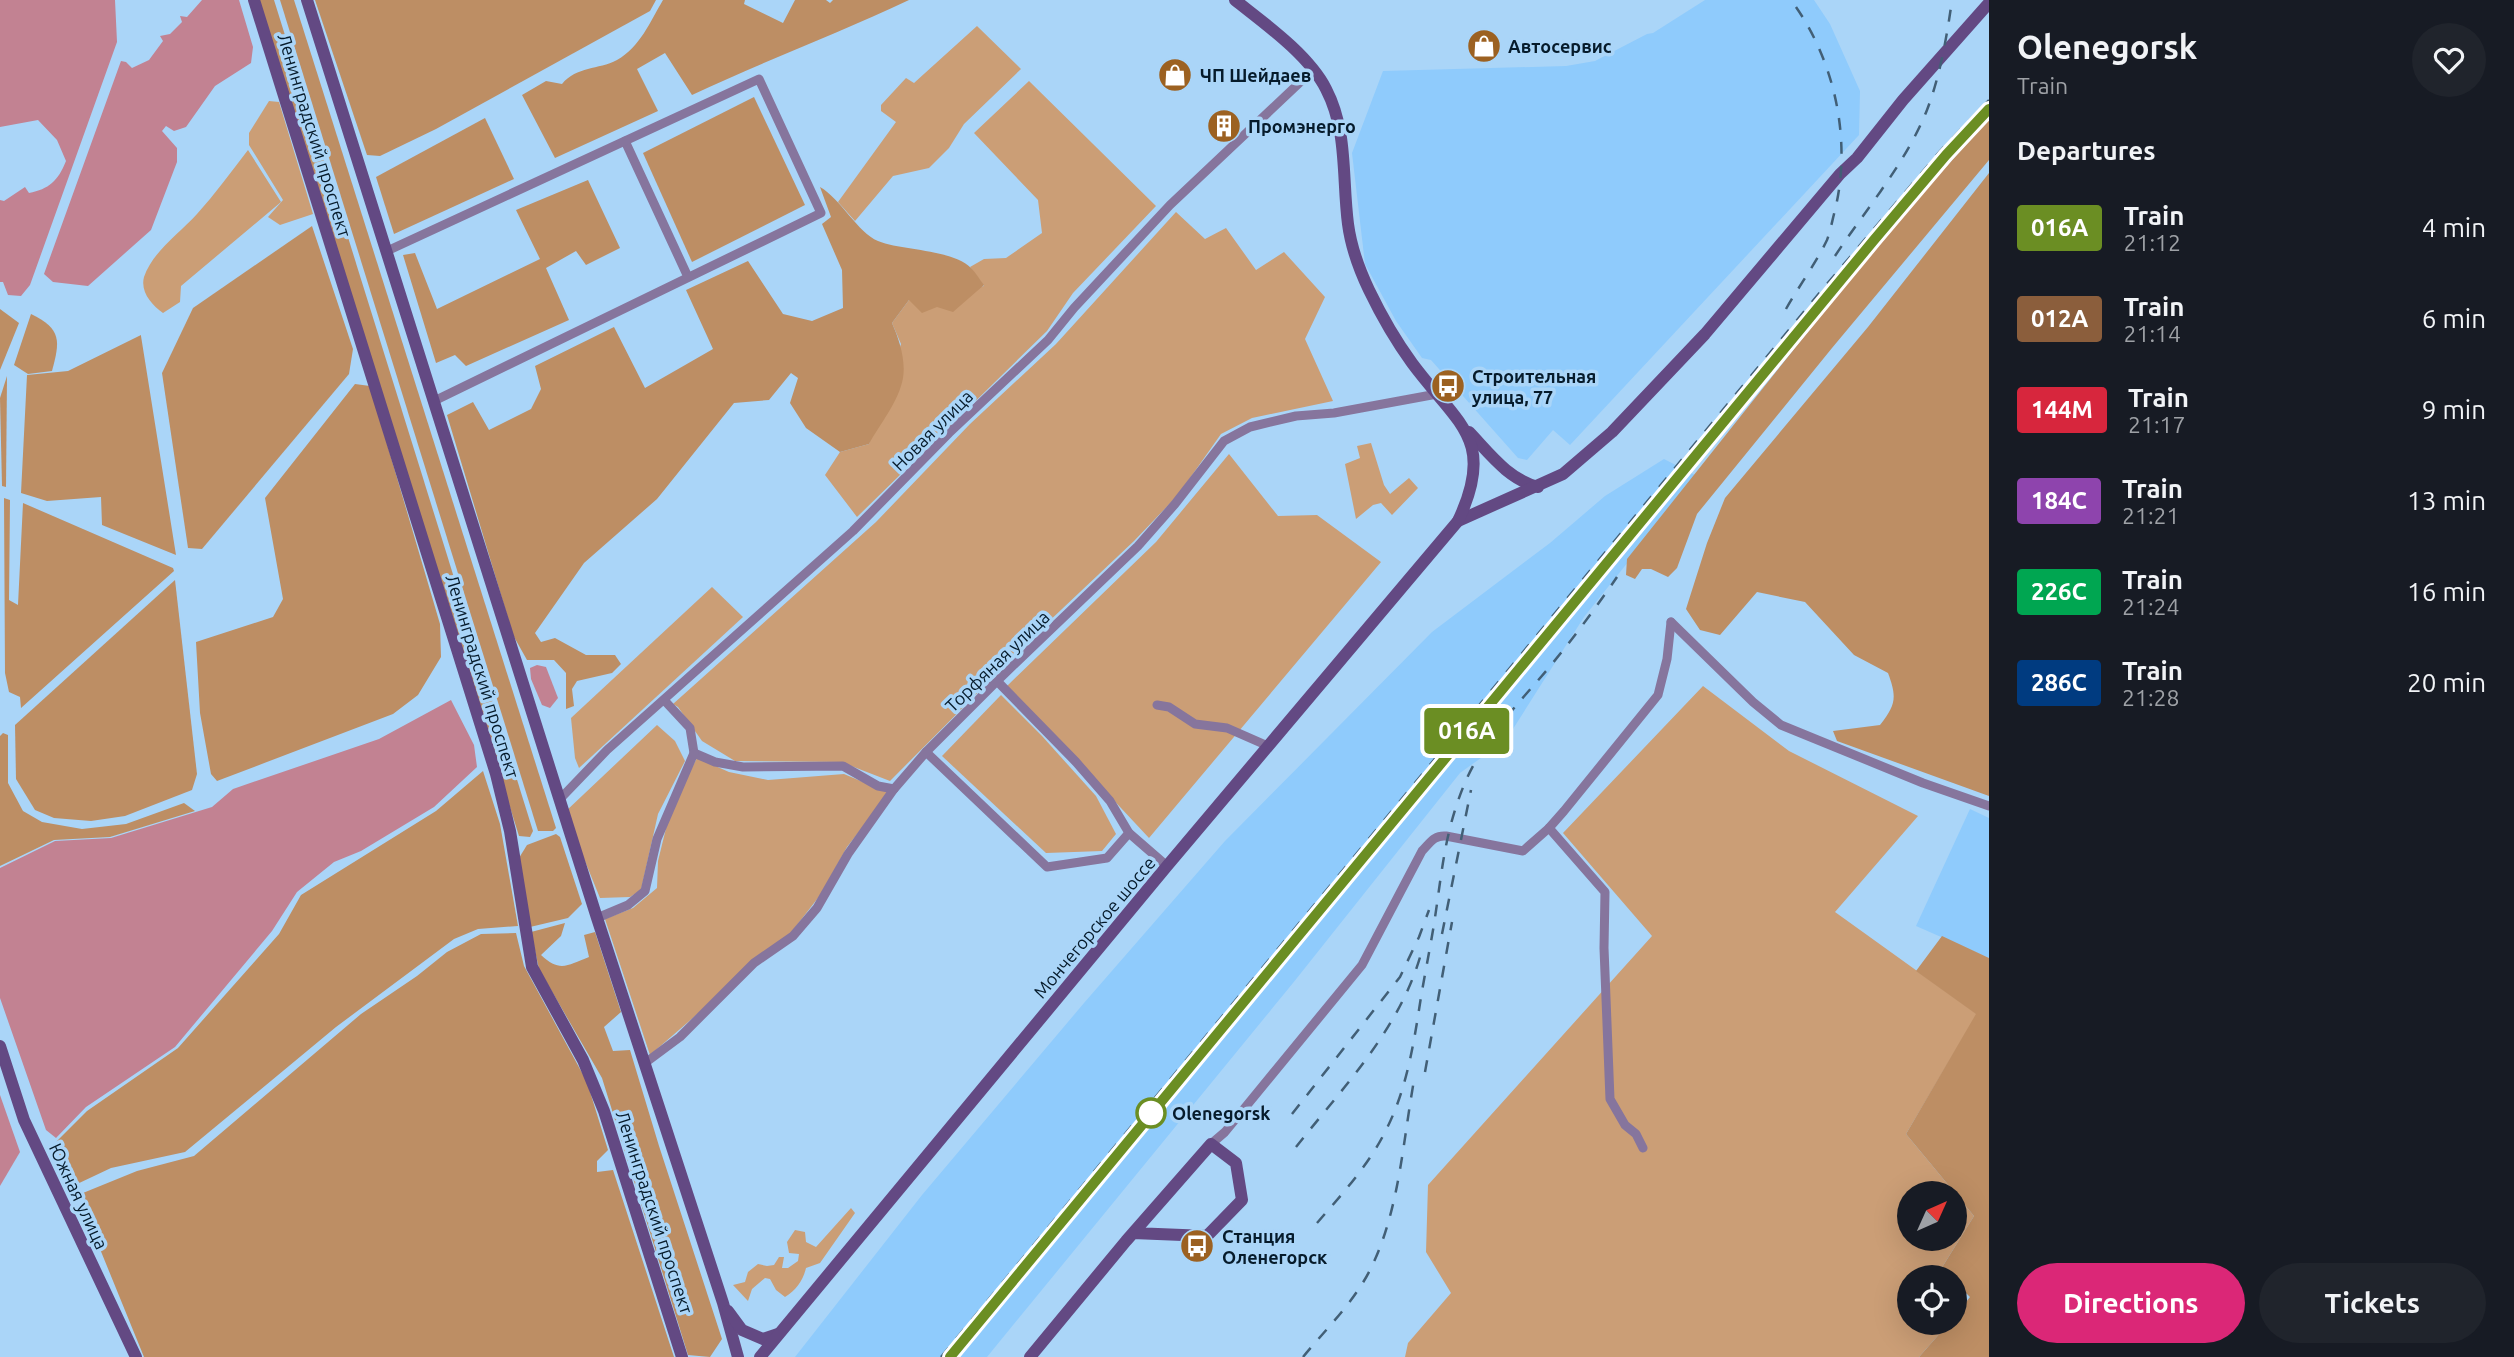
<!DOCTYPE html>
<meta charset="utf-8">
<style>
body{margin:0;font-family:Ubuntu,sans-serif;background:#20242c;color:#f1f3f6;height:100vh;display:flex;flex-direction:column;font-size:26px;white-space:nowrap}
*{box-sizing:border-box;margin:0}
p{font-size:23px;color:#9ea1a6}
.icon{flex:none;width:38px;height:38px;fill:none;stroke:currentColor;stroke-width:2;stroke-linecap:round;stroke-linejoin:round}
.map{position:relative;flex:1;overflow:hidden}
.side{display:flex;flex-direction:column;background:#171b24;width:525px}
.side>*{flex:none}
.badge{padding:0 14px;border-radius:5px;font-size:24px;line-height:46px}
.needle{width:46px;rotate:45deg}
.buttons{position:absolute;left:1897px;top:1181px;display:grid;gap:14px}
.buttons a{display:grid;place-items:center;width:70px;height:70px;border-radius:50%;background:#171b24;box-shadow:0 7px 28px #0002;font-size:35px}
.map>.badge{position:absolute;translate:-50% -50%;box-shadow:0 0 0 4px #fff}
h2{padding:0 28px;font-size:26px;line-height:63px}
.round{display:grid;place-items:center;flex:none;width:74px;height:74px;border-radius:37px;background:#20242c}
.headline{display:flex;align-items:center;justify-content:space-between;height:119px;padding:0 28px}
h1{font-size:33px;font-weight:700;line-height:52px}
.action{display:flex;gap:14px;margin-top:auto;padding:14px 28px}
.action a{flex:1;height:80px;border-radius:42px;background:#db2777;color:#fff;font-size:28px;font-weight:700;line-height:80px;text-align:center}
.action a+a{background:#20242c;color:#f1f3f6}
ul{padding:0;list-style:none}
li{display:flex;align-items:center;gap:21px;height:91px;padding:0 28px}
li div{flex:1}
li b{display:block;font-size:26px}
li em{font-style:normal}
li .badge{min-width:77px;font-weight:700;text-align:center}
main{display:flex;flex:1;min-height:0}
.map>svg:first-child{display:block}
.built{fill:#8fcbfc}
.green{fill:#cb9e76;fill-rule:evenodd}
.forest{fill:#bd8e64}
.water{fill:#c28292}
.lines{fill:none;stroke-linecap:round;stroke-linejoin:round}
.street{stroke:#86759d;stroke-width:9}
.secondary{stroke:#634983;stroke-width:12}
.rail{stroke:#425f76;stroke-width:2.5;stroke-dasharray:12 12;stroke-linecap:butt}
.line-casing{stroke:#fff;stroke-width:16}
.line{stroke:#6b8e23;stroke-width:10}
.stop-dot{fill:#fff;stroke:#6b8e23;stroke-width:3.5}
.labels{text-anchor:middle;dominant-baseline:central;stroke-width:7;stroke-linejoin:round;paint-order:stroke}
.poi-label{font-size:18px;font-weight:bold;fill:#061b2b;stroke:#aad5f8;text-anchor:start}
.street-label{font-size:18px;fill:#061b2b;stroke:#aad5f8}
.stop-label{font-size:18px;font-weight:bold;fill:#061b2b;stroke:#aad5f8;text-anchor:start}
</style>
<main>
<div class="map">
<svg width="1989" height="1357" viewBox="0 0 1989 1357">
<rect width="100%" height="100%" fill="#aad5f8"/>
<g class="built">
<polygon points="1705,0 1814,0 1830,24 1860,91 1859,135 1570,445 1553,430 1527,460 1518,458 1431,360 1422,358 1396,321 1365,264 1352,153 1383,71 1566,66 1595,61 1647,34 1653,33"/>
<polygon points="1664,459 1697,476 1584,617 1506,740 1460,773 1293,983 987,1357 795,1357 922,1195 1084,1003 1225,841 1432,632 1550,543 1605,496"/>
<polygon points="1970,809 1989,818 1989,958 1916,926"/>
</g>
<g class="green">
<polygon points="977,26 1021,69 964,124 949,148 929,168 893,176 855,221 838,202 896,122 881,111 881,105 906,78 914,83"/>
<polygon points="1029,81 1156,206 1073,293 1047,331 857,517 825,475 840,452 869,444 901,344 892,323 909,300 984,286 970,267 984,259 1006,258 1042,233 1038,200 974,133"/>
<polygon points="269,101 279,102 313,214 280,225 268,217 283,200 249,145 249,133"/>
<path d="M248 150 281 202 181 286 180 302 163 313C152 305 140 292 144 277 153 251 179 234 197 214 215 194 231 172 248 150Z"/>
<polygon points="1176,212 1205,239 1226,228 1256,270 1284,252 1325,297 1305,339 1333,401 1252,418 1221,434 1178,495 1134,541 1044,626 890,781 841,762 735,761 702,741 678,707 673,704 876,522 970,424 1056,344"/>
<polygon points="1371,443 1384,485 1390,494 1409,478 1418,488 1392,515 1381,503 1373,505 1356,519 1345,464 1360,458 1357,446"/>
<polygon points="1229,454 1278,516 1317,515 1381,562 1149,838 1007,686 1156,542"/>
<polygon points="712,587 743,617 579,768 575,758 571,718"/>
<path d="M1703 686 1789 751 1918 816 1835 912 1977 1014 1906 1134 1974 1216 1941 1269 1950 1277 1909 1278V1323H1949L1919 1357H1405L1408 1343 1451 1293 1426 1252 1428 1185 1652 936 1563 833ZM1909 1194H1955V1239H1909Z"/>
<polygon points="1001,695 1042,736 1096,796 1116,834 1102,851 1046,853 942,756"/>
<polygon points="657,725 675,741 685,761 658,814 641,890 630,897 600,898 565,812"/>
<polygon points="697,758 729,772 768,780 844,774 889,793 847,847 821,894 790,934 650,1055 605,919 633,908 657,888 658,861 671,808"/>
<path d="M851 1208 855 1213 820 1263 806 1268C803 1281 796 1290 785 1297L776 1290 770 1279 765 1278 752 1289 748 1301 733 1285 745 1282 748 1272 758 1264 767 1266 774 1265 779 1257H784L782 1268H788L798 1261 799 1254 789 1253 787 1242 795 1230 805 1232 806 1242 816 1247Z"/>
</g>
<g class="forest">
<polygon points="259,0 274,0 533,831 530,837 519,836"/>
<polygon points="280,0 294,0 556,828 553,831 538,831"/>
<polygon points="315,0 656,0 650,11 436,129 380,156 367,155"/>
<path d="M663 0H745L744 4 783 23 795 0H826L830 3 833 0H909C837 34 764 61 692 95L665 53 637 69 658 111 555 158 522 95 546 81 562 84C577 66 598 70 617 60 640 47 650 22 663 0Z"/>
<polygon points="754,97 805,205 692,262 643,153"/>
<polygon points="485,118 514,179 394,234 376,177"/>
<polygon points="1989,119 1989,160 1832,348 1697,514 1677,568 1668,577 1651,569 1642,569 1635,579 1626,575 1627,559 1885,235"/>
<path d="M1989 173V796L1837 741 1833 731 1880 725C1896 705 1897 697 1888 673L1854 655 1805 602 1757 592 1720 635 1700 630 1686 609 1707 543 1725 498 1868 327Z"/>
<polygon points="588,180 620,248 586,265 576,251 546,268 569,320 466,366 455,355 436,363 403,255 415,253 437,309 540,259 516,210"/>
<path d="M820 187C840 198 858 233 878 241 903 251 952 249 971 268 976 273 980 280 984 285L953 312 937 307 922 313 909 300 892 323C899 339 906 360 903 378 899 401 880 424 869 444L840 452 806 428 790 403 798 378 791 373 769 400 734 403 657 499 584 563 535 633 541 642 555 638 586 655H615L621 664 612 673 577 681 572 689 574 706 566 709V673L554 660H527L513 635 447 415 473 402 489 430 531 409 541 389 535 366 614 327 645 388 713 349 686 290 748 261 783 314 812 321 843 308 842 270 822 224 831 217Z"/>
<polygon points="312,226 353,349 349,374 202,549 188,548 162,373 193,308"/>
<polygon points="0,309 19,323 0,370"/>
<path d="M31 314C62 329 60 341 52 371L28 374 14 365Z"/>
<polygon points="141,335 141,336 176,555 102,525 101,497 47,501 21,493 27,375 68,371"/>
<polygon points="7,376 6,487 2,486 0,398"/>
<polygon points="355,384 370,386 440,624 441,657 418,695 393,714 217,781 211,774 200,713 196,642 273,617 283,599 265,498"/>
<polygon points="4,498 10,500 9,600 18,605 23,503 173,568 174,571 21,708 20,697 9,692 5,673"/>
<polygon points="175,580 197,774 192,790 125,816 91,821 54,818 35,810 16,779 15,725"/>
<polygon points="3,733 8,735 8,783 23,811 42,822 82,829 126,824 184,803 195,811 110,837 54,840 0,866 0,736"/>
<polygon points="483,771 500,824 518,926 478,929 454,939 336,1027 185,1152 111,1168 75,1185 54,1144 87,1111 178,1048 279,934 301,895 436,811"/>
<polygon points="556,834 560,837 582,904 568,918 530,927 519,858 527,845"/>
<path d="M565 923 561 936 541 955C560 973 568 965 589 957L584 935 595 932 621 1012 604 1027 613 1051 630 1050 659 1146 722 1339 710 1357 688 1355 602 1078 539 969 531 932Z"/>
<polygon points="516,933 524,966 587,1082 608,1150 597,1161 597,1172 613,1170 674,1357 144,1357 78,1195 137,1171 194,1156 361,1014 417,976 447,952 481,934"/>
<polygon points="1942,936 1989,958 1989,1357 1919,1357 1949,1323 1955,1323 1955,1316 1970,1297 1955,1282 1955,1278 1950,1277 1941,1269 1974,1216 1906,1134 1976,1014 1916,971"/>
</g>
<g class="water">
<path d="M0 0H115L117 42 30 285 21 296 8 295 3 282H0V200L4 201 25 187 29 193C49 189 58 181 66 161L57 140 38 120 0 127Z"/>
<polygon points="202,0 239,0 253,47 251,63 215,86 186,127 174,131 166,126 162,131 177,148 177,162 151,230 88,286 53,282 44,274 121,61 126,62 132,68 149,60 163,41 160,36 170,34 182,22 180,16 187,17"/>
<polygon points="537,665 546,667 558,698 550,708 542,705 531,679 530,668"/>
<polygon points="451,700 474,745 477,767 434,807 361,851 334,862 297,892 272,931 175,1047 86,1107 56,1138 46,1130 0,998 0,868 55,841 111,838 212,807 233,789 379,739"/>
<polygon points="0,1095 20,1152 0,1186"/>
</g>
<g class="lines">
<g class="street">
<polyline points="625,141 688,277"/>
<polyline points="387,251 759,79 821,213 434,401"/>
<polyline points="1671,622 1753,702 1781,725 1923,783 1989,806"/>
<polyline points="997,681 1076,762 1110,801 1129,833 1167,866"/>
<polyline points="664,700 690,728 694,753 715,762 743,767 843,766 878,786 894,789"/>
<polyline points="1157,705 1169,707 1195,724 1227,728 1268,746"/>
<polyline points="926,752 1047,867 1107,858 1129,833"/>
<polyline points="560,799 607,750 853,531 949,433 1048,340 1074,308 1170,205 1313,70"/>
<polyline points="1549,828 1605,892 1604,948 1610,1099 1625,1125 1636,1134 1643,1148"/>
<polyline points="597,918 628,905 645,891 657,839 694,753"/>
<polyline points="645,1063 680,1037 754,963 793,936 817,908 848,854 894,789 926,752 997,681 1138,546 1175,504 1224,441 1250,427 1296,416 1334,413 1437,394"/>
<path d="M1211 1144 1225 1132 1362 965 1422 851C1430 843 1434 835 1446 836L1523 851 1549 828 1564 811 1658 695 1667 659 1671 622"/>
</g>
<g class="secondary">
<polyline points="254,0 496,774 510,831 532,967 583,1060 604,1111 682,1357"/>
<polyline points="307,0 597,918 723,1303 738,1357"/>
<path d="M1469 432C1490 454 1508 479 1538 487"/>
<polyline points="1458,521 1563,474 1612,432 1705,334 1840,174 1857,158 1903,100 1989,3"/>
<polyline points="0,1046 24,1120 136,1357"/>
<polyline points="728,1311 742,1330 763,1339 778,1334"/>
<path d="M760 1357 1167 866 1458 521C1497 439 1457 424 1412 363 1396 341 1381 315 1369 290 1359 269 1351 247 1348 224 1342 178 1348 131 1326 89 1309 55 1264 23 1235 0"/>
<polyline points="1030,1357 1126,1241 1211,1144 1236,1163 1242,1200 1207,1236 1133,1233"/>
</g>
<g class="rail">
<path d="M1835 256C1866 209 1906 163 1927 110 1940 76 1947 36 1952 0"/>
<path d="M1786 309C1799 286 1816 263 1827 240 1830 232 1832 222 1834 214 1853 142 1835 59 1791 0"/>
<polyline points="1442,934 1471,790"/>
<polyline points="1425,1072 1452,922"/>
<polyline points="1292,1114 1400,977 1419,937 1429,910"/>
<path d="M1296 1147C1344 1086 1402 1027 1422 950"/>
<path d="M1317 1223C1342 1194 1369 1165 1386 1130 1407 1089 1414 1042 1421 997 1425 973 1430 949 1434 924 1442 873 1444 834 1464 785 1482 741 1516 706 1547 670 1572 640 1595 609 1617 577"/>
<polyline points="941,1357 1821,291 1941,150 1989,100"/>
<path d="M1303 1357C1326 1329 1355 1301 1371 1268 1400 1209 1403 1138 1415 1075"/>
</g>
</g>
<g class="lines">
<g class="line-casing">
<polyline id="line" points="950,1357 1874,240 1946,155 1989,109"/>
</g>
<use href="#line" class="line"/>
</g>
<defs>
<g id="shop-disc" transform="scale(1.75)"><circle r="9.5" fill="#9c6121" stroke="#aad5f8"/><path d="M-5-2.5h2.3a2.7 3.5 0 0 1 5.4 0H5L5.5 6h-11ZM-1.5-2.5h3a1.5 2.3 0 0 0-3 0Z" fill="#fff"/></g>
<g id="building-disc" transform="scale(1.75)"><circle r="9.5" fill="#9c6121" stroke="#aad5f8"/><path d="M-4-6H4V6H1V3H-1V6H-4ZM-2.5-4.3h1.7v1.8h-1.7ZM.8-4.3h1.7v1.8H.8ZM-2.5-1h1.7V.8h-1.7ZM.8-1h1.7V.8H.8Z" fill="#fff"/></g>
<g id="bus-disc" transform="scale(1.75)"><circle r="9.5" fill="#9c6121" stroke="#aad5f8"/><path d="M-5-6H5V4H4V6H2V4H-2V6H-4V4H-5ZM-3.5-4V0h7V-4ZM-3.5 1.2v1.5H-2V1.2ZM2 1.2v1.5H3.5V1.2Z" fill="#fff"/></g>
</defs>
<g fill-rule="evenodd">
<use href="#shop-disc" x="1484" y="46"/>
<use href="#shop-disc" x="1175" y="75"/>
<use href="#building-disc" x="1224" y="126"/>
<use href="#bus-disc" x="1448" y="386"/>
<use href="#bus-disc" x="1197" y="1246"/>
</g>
<circle class="stop-dot" cx="1151" cy="1113" r="14"/>
<g class="labels">
<g class="poi-label">
<text x="1508" y="46">Автосервис</text>
<text x="1200" y="75">ЧП Шейдаев</text>
<text x="1248" y="126">Промэнерго</text>
<text x="1472" y="376">Строительная<tspan x="1472" dy="21">улица, 77</tspan></text>
<text x="1222" y="1236">Станция<tspan x="1222" dy="21">Оленегорск</tspan></text>
</g>
<g class="street-label">
<text transform="translate(315 135) rotate(73)">Ленинградский проспект</text>
<text transform="translate(932 430) rotate(-45)">Новая улица</text>
<text transform="translate(997 661) rotate(-44)">Торфяная улица</text>
<text transform="translate(483 676) rotate(73)">Ленинградский проспект</text>
<text transform="translate(1094 927) rotate(-50)">Мончегорское шоссе</text>
<text transform="translate(79 1196) rotate(65)">Южная улица</text>
<text transform="translate(655 1212) rotate(72)">Ленинградский проспект</text>
</g>
<g class="stop-label">
<text x="1172" y="1113">Olenegorsk</text>
</g>
</g>
</svg>
<div class="buttons">
<a><svg class="needle" viewBox="-14 -14 28 28"><path d="M0-13l5 13h-10z" fill="#e53935"/><path d="M0 13l5-13h-10z" fill="#9ea1a6"/></svg></a>
<a><svg class="icon" aria-label="locate" viewBox="0 0 24 24"><circle cx="12" cy="12" r="6"/><path d="M12 2v4M12 18v4M2 12h4M18 12h4"/></svg></a>
</div>
<b class="badge" style="left:1467px;top:731px;background:#6b8e23;color:#fff">016А</b>
</div>
<section class="side">
<div class="headline"><div><h1>Olenegorsk</h1><p>Train</p></div><a class="round"><svg class="icon" aria-label="heart" viewBox="0 0 24 24"><path d="M12 20l-8-8c-3-5 5-10 8-4 3-6 11-1 8 4z"/></svg></a></div>
<h2>Departures</h2>
<ul>
<li><span class="badge" style="background:#6b8e23;color:#fff">016А</span><div><b>Train</b><p>21:12</p></div><em>4 min</em></li>
<li><span class="badge" style="background:#8b5e3c;color:#fff">012А</span><div><b>Train</b><p>21:14</p></div><em>6 min</em></li>
<li><span class="badge" style="background:#d7263d;color:#fff">144М</span><div><b>Train</b><p>21:17</p></div><em>9 min</em></li>
<li><span class="badge" style="background:#8e44ad;color:#fff">184С</span><div><b>Train</b><p>21:21</p></div><em>13 min</em></li>
<li><span class="badge" style="background:#00a651;color:#fff">226С</span><div><b>Train</b><p>21:24</p></div><em>16 min</em></li>
<li><span class="badge" style="background:#003b80;color:#fff">286С</span><div><b>Train</b><p>21:28</p></div><em>20 min</em></li>
</ul>
<div class="action"><a>Directions</a><a>Tickets</a></div>
</section>
</main>
